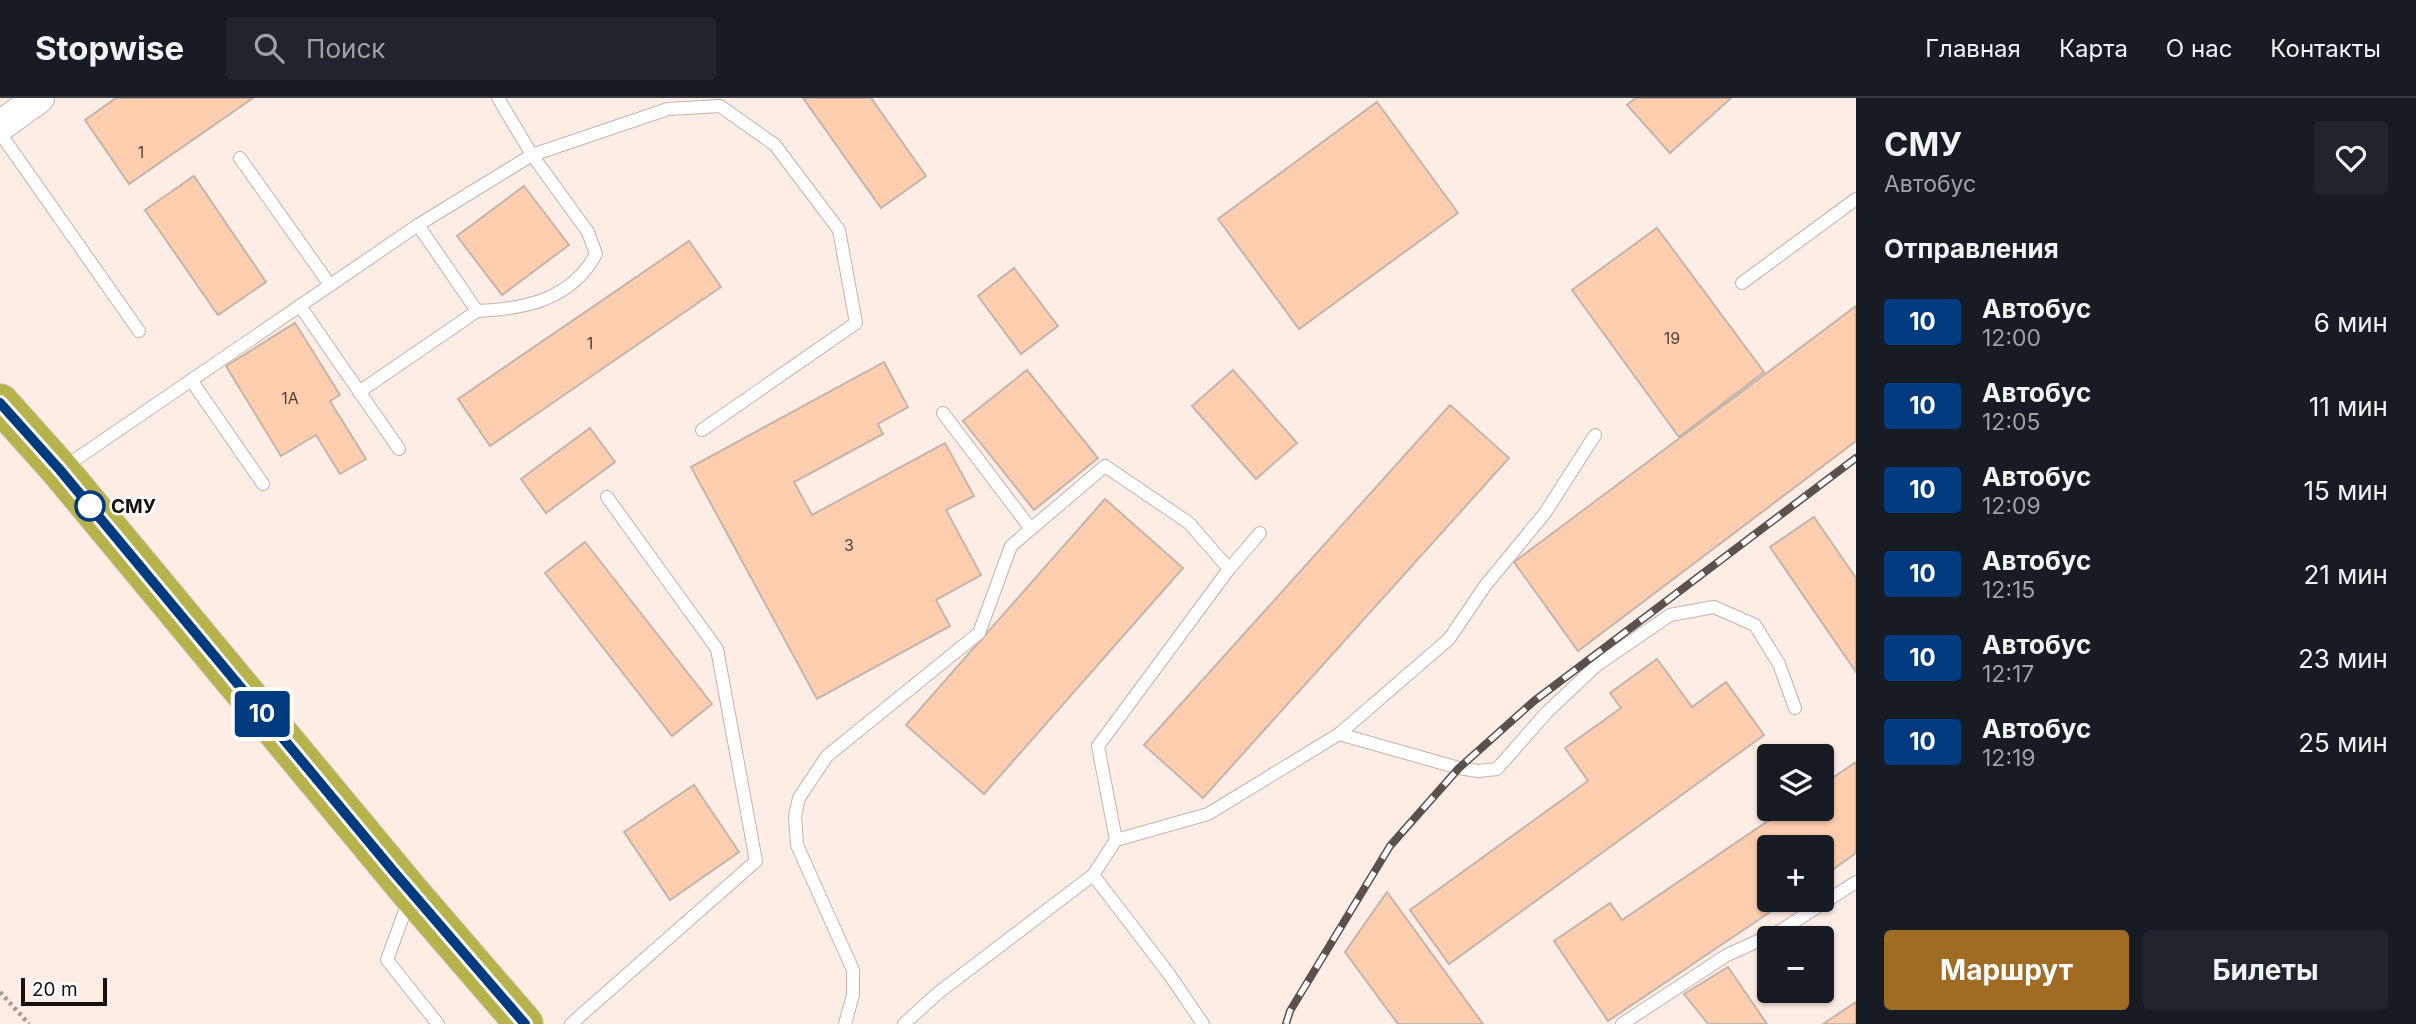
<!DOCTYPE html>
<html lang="ru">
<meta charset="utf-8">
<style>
body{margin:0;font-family:Inter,sans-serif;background:#20242c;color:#f1f3f6;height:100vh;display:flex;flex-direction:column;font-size:26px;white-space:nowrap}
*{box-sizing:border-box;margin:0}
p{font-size:23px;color:#9ea1a6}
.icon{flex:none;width:38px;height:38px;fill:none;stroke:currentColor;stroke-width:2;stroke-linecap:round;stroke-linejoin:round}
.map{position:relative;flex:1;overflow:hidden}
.drawer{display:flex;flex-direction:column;background:#171b24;width:560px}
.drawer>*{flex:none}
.badge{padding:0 14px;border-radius:5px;font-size:24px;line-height:46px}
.tools{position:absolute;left:1757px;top:646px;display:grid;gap:14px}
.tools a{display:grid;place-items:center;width:77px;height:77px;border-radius:7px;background:#171b24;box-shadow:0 2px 5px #0004;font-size:35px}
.scale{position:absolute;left:21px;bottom:18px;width:86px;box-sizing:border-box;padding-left:7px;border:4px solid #18120f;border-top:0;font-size:19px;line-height:24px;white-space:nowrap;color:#18120f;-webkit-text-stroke:5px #fff;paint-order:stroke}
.map>.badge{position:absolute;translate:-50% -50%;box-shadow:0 0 0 4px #fff}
h2{padding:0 28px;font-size:26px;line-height:63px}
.round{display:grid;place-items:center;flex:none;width:74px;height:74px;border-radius:7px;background:#20242c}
.headline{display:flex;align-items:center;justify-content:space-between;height:119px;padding:0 28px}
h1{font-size:33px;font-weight:700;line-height:52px}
.action{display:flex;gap:14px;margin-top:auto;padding:14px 28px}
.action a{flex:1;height:80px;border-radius:7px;background:#a06b23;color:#fff;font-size:28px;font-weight:700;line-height:80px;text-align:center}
.action a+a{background:#20242c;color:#f1f3f6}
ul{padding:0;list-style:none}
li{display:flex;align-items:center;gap:21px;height:84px;padding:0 28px}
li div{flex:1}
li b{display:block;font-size:26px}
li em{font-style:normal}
li .badge{min-width:77px;font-weight:700;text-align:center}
header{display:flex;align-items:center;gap:42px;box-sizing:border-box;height:98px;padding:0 35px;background:#171b24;border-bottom:2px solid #363941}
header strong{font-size:33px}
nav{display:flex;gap:38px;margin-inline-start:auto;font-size:24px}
.search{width:490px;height:63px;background:#20242c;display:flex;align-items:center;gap:18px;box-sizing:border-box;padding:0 24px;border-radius:7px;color:#9ea1a6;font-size:26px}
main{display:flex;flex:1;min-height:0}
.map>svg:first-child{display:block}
.building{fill:#ffceaf;stroke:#c3b5ab;stroke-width:2}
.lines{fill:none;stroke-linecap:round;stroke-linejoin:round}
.service-casing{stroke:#c3b4ab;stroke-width:14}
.tertiary-casing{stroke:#c3b4ab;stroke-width:32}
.trunk-casing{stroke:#d5d4d4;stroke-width:40}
.path{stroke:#a89c95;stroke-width:4.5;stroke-dasharray:3.5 3.5;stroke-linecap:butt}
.service{stroke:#fff;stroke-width:12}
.tertiary{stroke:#fff;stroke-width:30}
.trunk{stroke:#b6b24c;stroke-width:38}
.rail-casing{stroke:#5a514d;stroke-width:8}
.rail{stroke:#fff;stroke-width:5;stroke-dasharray:16;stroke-linecap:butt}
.line-casing{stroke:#fff;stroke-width:16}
.line{stroke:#003b80;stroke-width:10}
.stop-dot{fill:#fff;stroke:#003b80;stroke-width:3.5}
.labels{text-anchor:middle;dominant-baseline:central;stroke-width:5;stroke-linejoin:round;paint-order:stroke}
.number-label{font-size:16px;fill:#524137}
.stop-label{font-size:19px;font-weight:bold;fill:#18120f;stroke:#fff;text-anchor:start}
</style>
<header>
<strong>Stopwise</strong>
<div class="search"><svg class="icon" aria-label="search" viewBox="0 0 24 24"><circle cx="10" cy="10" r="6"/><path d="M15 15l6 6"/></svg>Поиск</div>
<nav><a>Главная</a><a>Карта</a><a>О нас</a><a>Контакты</a></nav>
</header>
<main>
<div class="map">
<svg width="1856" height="926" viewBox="0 0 1856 926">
<rect width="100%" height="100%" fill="#fdede4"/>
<g class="building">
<polygon points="116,0 253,0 129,86 85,22"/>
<polygon points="803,0 871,0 926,78 881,110"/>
<polygon points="1636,0 1731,0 1670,55 1627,7"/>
<polygon points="1377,4 1458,115 1299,231 1218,121"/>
<polygon points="194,78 266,184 218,217 145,112"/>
<polygon points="524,88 569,147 502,197 457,138"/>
<polygon points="1657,130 1764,274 1679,339 1572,192"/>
<polygon points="689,143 721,189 490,348 458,301"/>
<polygon points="1014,170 1058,228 1021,256 978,198"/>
<polygon points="1856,208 1856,343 1578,553 1514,464"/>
<polygon points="295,225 340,297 330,303 366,361 340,376 316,337 281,358 226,268"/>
<polygon points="884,264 908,309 878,326 883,336 794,384 812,417 945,345 974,398 946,412 981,477 936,502 950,528 817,601 691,369"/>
<polygon points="1027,272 1098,360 1034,412 963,323"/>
<polygon points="1233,272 1297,345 1256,381 1192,308"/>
<polygon points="1450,307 1509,360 1203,700 1144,647"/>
<polygon points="590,330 615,364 546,415 521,381"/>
<polygon points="1105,401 1183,470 984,696 906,627"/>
<polygon points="1814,419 1856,480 1856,574 1770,449"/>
<polygon points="585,444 712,606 672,638 545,475"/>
<polygon points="1657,561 1692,609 1726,584 1764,637 1449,866 1410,812 1588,683 1565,650 1621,610 1610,595"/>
<polygon points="1856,664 1856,755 1822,779 1822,749 1769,749 1769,802 1788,802 1608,923 1554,843 1610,805 1622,822 1787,710 1822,710 1822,687"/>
<polygon points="694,687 739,754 670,802 624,734"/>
<polygon points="1387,794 1483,926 1398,926 1345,854"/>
<polygon points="1728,869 1767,926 1708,926 1684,896"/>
<polygon points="1856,904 1856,926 1823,926"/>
</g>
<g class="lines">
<g class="service-casing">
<g id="service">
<polyline points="0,35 139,233"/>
<polyline points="240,60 330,187"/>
<polyline points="1742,185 1856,101"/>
<polyline points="300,208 399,351"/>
<path d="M477 213C525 211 571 202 596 156L588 134 532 57 498 0"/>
<polyline points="191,282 263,386"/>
<polyline points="359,294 477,213 418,127"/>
<polyline points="943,315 1031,431"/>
<polyline points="63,370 418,127 532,57 668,11 720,8 775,47 839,132 856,225 702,332"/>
<polyline points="1339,636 1459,670 1478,673 1497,671 1546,615 1597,567 1670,517 1714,509 1755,527 1779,566 1795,610"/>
<polyline points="1116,742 1208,716 1339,636 1449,541 1485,488 1545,415 1595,337"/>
<polyline points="1093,777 1169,876 1203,926"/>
<polyline points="409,802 387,862 438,926"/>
<polyline points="571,926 756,763 717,551 607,399"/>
<polyline points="845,926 853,897 853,872 797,747 795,718 799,700 827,658 979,535 1011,448 1105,368 1189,425 1229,471"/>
<polyline points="904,926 938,895 1093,777 1116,742 1098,648 1229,471 1260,435"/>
<polyline points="1622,926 1727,857 1780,833 1856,784"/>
</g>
</g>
<g class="tertiary-casing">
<polyline id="tertiary" points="0,28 39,0"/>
</g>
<g class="trunk-casing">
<polyline id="trunk" points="0,305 60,372 411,795 524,926"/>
</g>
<polyline class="path" points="0,894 29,926"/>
<use href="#service" class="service"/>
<use href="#tertiary" class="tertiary"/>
<use href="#trunk" class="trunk"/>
<g class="rail-casing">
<polyline id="rail" points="1286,926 1290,913 1390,748 1459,670 1534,603 1856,360"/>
</g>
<use href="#rail" class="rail"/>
</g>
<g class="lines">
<g class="line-casing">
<polyline id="line" points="0,305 60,372 394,774 525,926"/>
</g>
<use href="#line" class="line"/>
</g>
<circle class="stop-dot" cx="90" cy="408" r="14"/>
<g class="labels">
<g class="number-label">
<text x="141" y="54">1</text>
<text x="1672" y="240">19</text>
<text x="590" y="245">1</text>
<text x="290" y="300">1А</text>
<text x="849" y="447">3</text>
</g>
<g class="stop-label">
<text x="111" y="408">СМУ</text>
</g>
</g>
</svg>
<div class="tools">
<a><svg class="icon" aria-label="layers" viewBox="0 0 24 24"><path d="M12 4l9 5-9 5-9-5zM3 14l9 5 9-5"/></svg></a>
<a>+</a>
<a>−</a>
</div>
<div class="scale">20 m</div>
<b class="badge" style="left:262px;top:616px;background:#003b80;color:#fff">10</b>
</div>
<section class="drawer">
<div class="headline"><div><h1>СМУ</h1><p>Автобус</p></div><a class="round"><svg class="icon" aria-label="heart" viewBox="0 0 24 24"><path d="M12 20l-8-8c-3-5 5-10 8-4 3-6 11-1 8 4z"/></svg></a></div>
<h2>Отправления</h2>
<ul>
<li><span class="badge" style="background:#003b80;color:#fff">10</span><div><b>Автобус</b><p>12:00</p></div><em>6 мин</em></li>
<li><span class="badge" style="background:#003b80;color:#fff">10</span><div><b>Автобус</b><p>12:05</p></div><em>11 мин</em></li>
<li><span class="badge" style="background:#003b80;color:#fff">10</span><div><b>Автобус</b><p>12:09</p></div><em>15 мин</em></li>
<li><span class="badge" style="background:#003b80;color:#fff">10</span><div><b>Автобус</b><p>12:15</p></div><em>21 мин</em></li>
<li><span class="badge" style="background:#003b80;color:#fff">10</span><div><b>Автобус</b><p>12:17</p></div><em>23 мин</em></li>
<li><span class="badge" style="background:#003b80;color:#fff">10</span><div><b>Автобус</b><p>12:19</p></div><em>25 мин</em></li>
</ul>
<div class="action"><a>Маршрут</a><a>Билеты</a></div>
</section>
</main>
